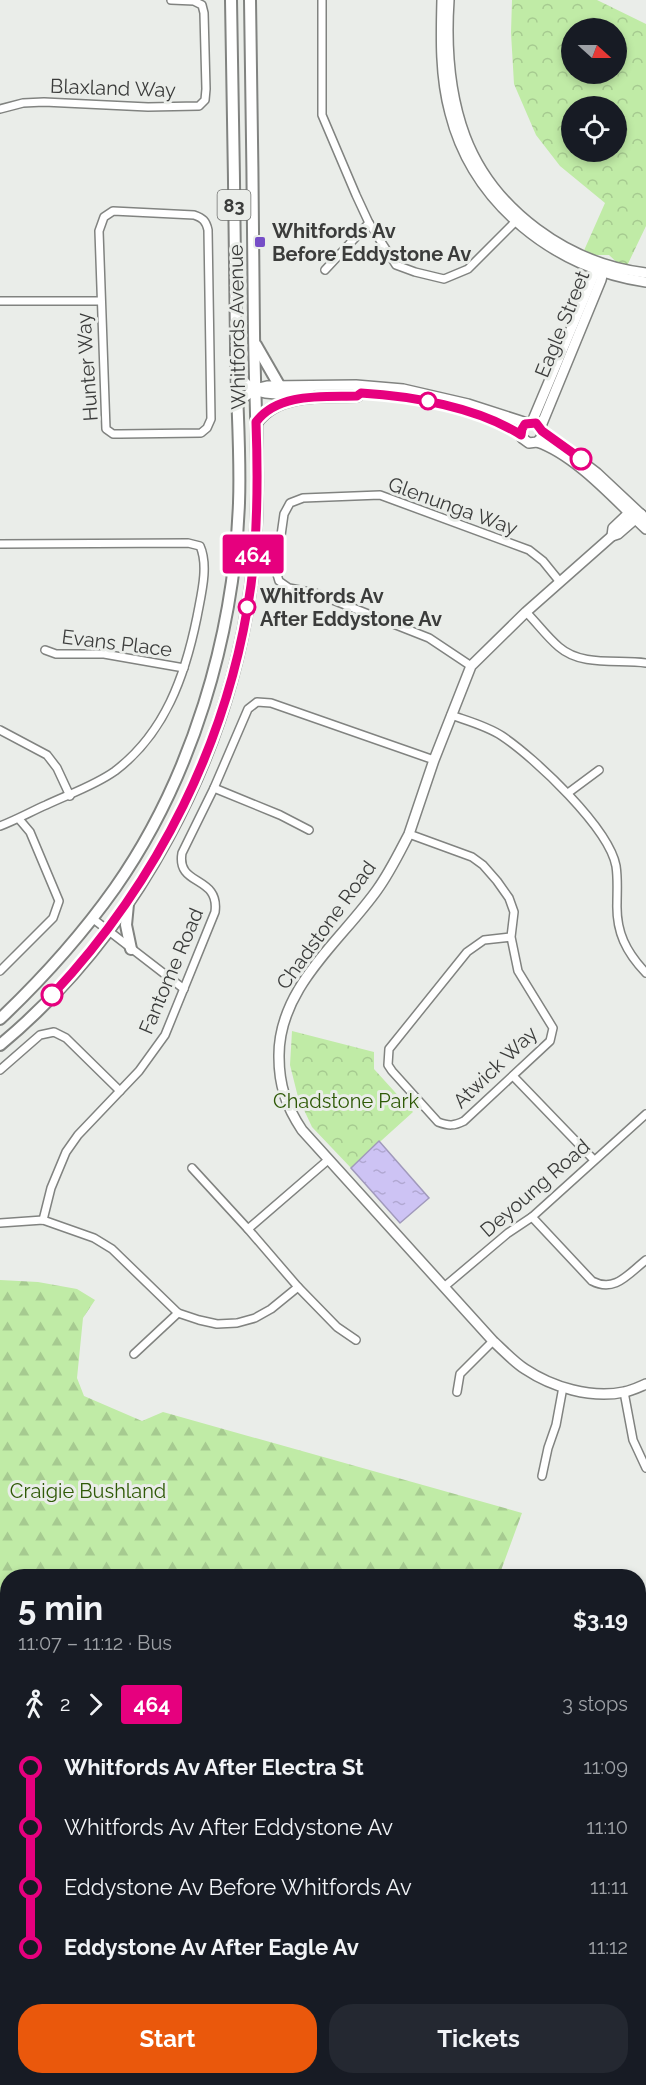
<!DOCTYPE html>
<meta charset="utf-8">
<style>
body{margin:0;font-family:Raleway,sans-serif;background:#242831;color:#f1f3f6;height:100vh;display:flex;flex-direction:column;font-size:22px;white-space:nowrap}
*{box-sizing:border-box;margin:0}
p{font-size:20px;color:#9ea1a6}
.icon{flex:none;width:33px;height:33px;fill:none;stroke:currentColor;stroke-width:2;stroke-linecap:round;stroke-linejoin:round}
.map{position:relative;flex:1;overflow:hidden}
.drawer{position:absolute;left:0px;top:1569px;width:646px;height:516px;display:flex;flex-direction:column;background:#171b24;border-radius:24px 24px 0 0;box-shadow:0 3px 9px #0003}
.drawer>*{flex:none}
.badge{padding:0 12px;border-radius:4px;font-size:21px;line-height:39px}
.needle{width:39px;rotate:111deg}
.tools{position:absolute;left:561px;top:18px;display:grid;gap:12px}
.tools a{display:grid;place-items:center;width:66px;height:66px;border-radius:50%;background:#171b24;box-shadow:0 3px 9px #0003;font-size:30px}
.map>.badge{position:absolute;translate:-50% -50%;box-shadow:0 0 0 3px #fff}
.legs{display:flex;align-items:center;gap:9px;height:66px;padding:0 18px;font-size:20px}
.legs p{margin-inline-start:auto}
.headline{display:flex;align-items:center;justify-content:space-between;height:102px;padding:0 18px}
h1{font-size:33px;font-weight:700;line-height:45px}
.primary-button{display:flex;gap:12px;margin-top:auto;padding:12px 18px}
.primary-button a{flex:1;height:69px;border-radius:24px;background:#ea580c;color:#fff;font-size:24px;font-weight:700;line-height:69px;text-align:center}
.primary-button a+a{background:#242831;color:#f1f3f6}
ul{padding:0 18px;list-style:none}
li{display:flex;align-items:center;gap:21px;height:60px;font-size:22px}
li i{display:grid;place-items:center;width:9px;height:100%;margin:0 8px;background:currentColor}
li i::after{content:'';width:15px;height:15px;margin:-8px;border:4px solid;border-radius:50%;background:#171b24}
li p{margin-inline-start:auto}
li:first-child i{background:linear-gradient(#0000 50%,currentColor 0)}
li:last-child i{background:linear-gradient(currentColor 50%,#0000 0)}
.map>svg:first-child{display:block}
.forest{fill:url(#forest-firs)}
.park{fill:url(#park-crowns);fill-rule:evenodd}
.water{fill:url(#water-ripples);stroke:#a19abc;stroke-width:1.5}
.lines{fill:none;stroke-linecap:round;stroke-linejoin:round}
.street-casing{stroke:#818380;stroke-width:10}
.secondary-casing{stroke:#818380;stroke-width:12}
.primary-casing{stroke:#818380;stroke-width:14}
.street{stroke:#fff;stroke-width:7}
.secondary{stroke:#fff;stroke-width:9}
.primary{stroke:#fff;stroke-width:10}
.line-1-casing{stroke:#fff;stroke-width:14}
.line-1{stroke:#e6007e;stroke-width:9}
.poi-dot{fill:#764ec7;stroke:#eaede9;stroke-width:2}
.stop-1-dot{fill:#fff;stroke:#e6007e;stroke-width:3}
.labels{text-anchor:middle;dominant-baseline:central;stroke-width:6;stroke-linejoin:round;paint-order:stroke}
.shield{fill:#eaede9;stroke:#70716f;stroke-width:1.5}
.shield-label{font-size:18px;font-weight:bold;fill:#3b3c3b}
.street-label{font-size:20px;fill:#3b3c3b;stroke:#eaede9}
.poi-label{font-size:20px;font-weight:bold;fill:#3b3c3b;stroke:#eaede9;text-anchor:start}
.stop-label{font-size:20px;font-weight:bold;fill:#3b3c3b;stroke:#eaede9;text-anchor:start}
.park-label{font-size:20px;fill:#2f5a07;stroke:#eaede9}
</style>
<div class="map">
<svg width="646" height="2085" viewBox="0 0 646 2085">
<defs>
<pattern id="forest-firs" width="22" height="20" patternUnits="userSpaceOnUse" patternTransform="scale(1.5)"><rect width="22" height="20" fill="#c0eba6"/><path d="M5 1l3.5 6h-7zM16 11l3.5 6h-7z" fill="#a6ca90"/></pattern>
<pattern id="park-crowns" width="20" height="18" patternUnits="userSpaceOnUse" patternTransform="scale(1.5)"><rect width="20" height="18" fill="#c0eba6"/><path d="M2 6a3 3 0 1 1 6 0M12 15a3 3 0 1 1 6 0" fill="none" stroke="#a6ca90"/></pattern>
<pattern id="water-ripples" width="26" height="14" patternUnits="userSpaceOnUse" patternTransform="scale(1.5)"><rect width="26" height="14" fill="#cdc3f4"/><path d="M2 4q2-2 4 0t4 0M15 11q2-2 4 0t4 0" fill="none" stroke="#b1a8d2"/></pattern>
</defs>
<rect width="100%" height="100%" fill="#eaede9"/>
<polygon class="forest" points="0,1280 38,1282 77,1289 95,1300 83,1318 77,1378 84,1396 142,1421 163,1412 522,1513 499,1576 8,1576 8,2078 321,2078 318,2085 0,2085"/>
<g class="park">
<path d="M512 0H597L646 24V226L625 270 609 255H582L605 203 560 166 536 135 514 84 511 33ZM572 28H616V74H572ZM572 106H616V152H572Z"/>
<polygon points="292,1031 374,1052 374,1069 413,1112 351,1168 312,1127 298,1097 290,1065"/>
</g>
<polygon class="water" points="379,1141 429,1198 400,1223 351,1168"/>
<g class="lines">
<g class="street-casing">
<g id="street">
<polyline points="322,0 322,115 356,195 369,223 396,265 415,272 444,279 468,269 519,218"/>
<polyline points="0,109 23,103 44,102 148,107 199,106 205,100 206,89 204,13 202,5 194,1 171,0"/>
<path d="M113 211 194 215C203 218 206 221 208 230L211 419 207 428 201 433 120 434H113L106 429 99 231 104 217Z"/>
<polyline points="325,270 369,223"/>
<polyline points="0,301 100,301"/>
<path d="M0 544 188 543 200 546C209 566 201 595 197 617 185 676 165 733 115 771 94 786 69 794 46 805 30 812 16 820 0 826"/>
<path d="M526 612C537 623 547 637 559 647 582 667 618 659 646 663"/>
<polyline points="45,650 56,654 104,654 184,668"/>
<polyline points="471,666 429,638 315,593 289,588 279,581 276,571 284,514 290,503 303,498 380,495 529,550 543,561 560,582"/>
<path d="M451 715C468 721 487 726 502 736 535 758 609 828 616 866 618 879 617 891 617 903 616 932 626 952 646 973"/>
<polyline points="0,730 47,755 57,768 70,796"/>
<polyline points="214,788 280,815 309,830"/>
<polyline points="568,793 599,770"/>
<path d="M409 834 472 857 483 865 497 881 509 898 514 912 511 937 518 971 553 1028 550 1041 464 1121C454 1126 449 1126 438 1122L392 1071 388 1065 389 1049 467 952 484 940 511 937"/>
<polyline points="92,918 184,989"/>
<polyline points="0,971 53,918 59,901 30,832 19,819"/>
<polyline points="0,1070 40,1035 54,1032 66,1038 120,1091"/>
<polyline points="513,1076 594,1160"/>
<polyline points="192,1168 248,1229"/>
<path d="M532 1217 592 1281C615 1293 628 1274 646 1260"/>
<path d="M43 1220 51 1188 66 1152 78 1135 139 1071 165 1035 215 912C220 875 176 887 182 853L214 788 248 709 257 702 271 703 434 760"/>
<polyline points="0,1223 43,1220 94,1238 112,1249 178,1313 199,1320 217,1324 237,1323 255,1318 271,1309 298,1287 248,1229 328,1160"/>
<polyline points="298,1287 337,1327 356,1340"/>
<polyline points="444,1287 508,1233 532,1217 646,1114"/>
<polyline points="134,1354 178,1313"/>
<polyline points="457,1392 460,1374 493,1341"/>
<polyline points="624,1392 633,1440 646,1468"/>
<polyline points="542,1476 548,1448 556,1425 563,1387"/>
</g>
</g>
<g class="secondary-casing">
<g id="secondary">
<path d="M442 0C441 38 440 76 450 113 473 204 555 269 646 282"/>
<path d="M449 0C446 45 449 93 465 136 493 210 568 264 646 273"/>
<path d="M237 368C247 401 282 394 310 393"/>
<path d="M356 393C406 392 479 409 521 435"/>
<path d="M238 402 255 389 267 386 356 385 403 389 468 404 527 423H536C544 428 544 437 537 442L529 443 522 438V429L527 423"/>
<polyline points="532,422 596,270 600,267"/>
<polyline points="541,426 601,280 604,268"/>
<polyline points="542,431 597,473 646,519"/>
<path d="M537 442C576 455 616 501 646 529"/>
<path d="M641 514 618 534 612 536 526 612 471 666 434 760 409 834C399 853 390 872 377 890 340 942 278 988 279 1057 279 1085 286 1106 302 1130L493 1341C504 1351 514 1362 525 1369 552 1387 591 1399 624 1392 631 1391 639 1387 646 1384"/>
<polyline points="612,536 613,528 632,510"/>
</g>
</g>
<g class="primary-casing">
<g id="primary">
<polyline points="256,345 279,385"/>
<path d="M257 422C278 392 324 397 357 396L361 393"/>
<polyline points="128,904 126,925 131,949"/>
<path d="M0 1019C42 979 81 936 115 888 192 778 234 636 239 503 241 450 236 397 236 344 235 229 233 115 231 0"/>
<path d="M0 1045C136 932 227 760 251 585 262 502 255 416 254 332 253 221 252 111 250 0"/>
</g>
</g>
<use href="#street" class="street"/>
<use href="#secondary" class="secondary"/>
<use href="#primary" class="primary"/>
</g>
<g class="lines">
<g class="line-1-casing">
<path id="line-1" d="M52 995C158 882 230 739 251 585 258 531 258 476 256 422 278 392 324 397 357 396L361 393C412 396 477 407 521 435L522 429 525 424 536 423 542 431 581 459"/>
</g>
<use href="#line-1" class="line-1"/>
</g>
<rect class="poi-dot" x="254" y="236" width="12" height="12" rx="3"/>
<g class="stop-1-dot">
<circle cx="428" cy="401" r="8"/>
<circle cx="581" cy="459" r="10"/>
<circle cx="247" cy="607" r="8"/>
<circle cx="52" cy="995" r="10"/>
</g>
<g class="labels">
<rect class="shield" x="217.5" y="190" width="33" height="30" rx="4.5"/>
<g class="shield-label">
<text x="234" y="205">83</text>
</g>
<g class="street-label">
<text transform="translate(113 88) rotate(2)">Blaxland Way</text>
<text transform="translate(562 324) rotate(-68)">Eagle Street</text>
<text transform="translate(237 327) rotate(-91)">Whitfords Avenue</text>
<text transform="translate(87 367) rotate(-94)">Hunter Way</text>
<text transform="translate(453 506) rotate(20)">Glenunga Way</text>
<text transform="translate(117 643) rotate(7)">Evans Place</text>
<text transform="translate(326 925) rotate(-54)">Chadstone Road</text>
<text transform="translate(171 971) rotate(-67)">Fantome Road</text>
<text transform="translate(495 1067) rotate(-44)">Atwick Way</text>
<text transform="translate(535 1188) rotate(-41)">Deyoung Road</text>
</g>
<g class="poi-label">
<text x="272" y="231">Whitfords Av<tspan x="272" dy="23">Before Eddystone Av</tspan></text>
</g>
<g class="stop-label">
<text x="260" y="596">Whitfords Av<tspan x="260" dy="23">After Eddystone Av</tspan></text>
</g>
<g class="park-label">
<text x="346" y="1101">Chadstone Park</text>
<text x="88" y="1491">Craigie Bushland</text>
</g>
</g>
</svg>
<div class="tools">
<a><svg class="needle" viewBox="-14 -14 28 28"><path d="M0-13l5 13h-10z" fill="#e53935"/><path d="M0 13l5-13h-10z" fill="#9ea1a6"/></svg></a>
<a><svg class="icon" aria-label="locate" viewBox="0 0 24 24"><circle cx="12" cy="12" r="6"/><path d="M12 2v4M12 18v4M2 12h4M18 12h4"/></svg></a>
</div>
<b class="badge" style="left:253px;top:554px;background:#e6007e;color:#fff">464</b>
<section class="drawer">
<div class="headline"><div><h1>5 min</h1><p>11:07 – 11:12 · Bus</p></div><b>$3.19</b></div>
<div class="legs"><svg class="icon" aria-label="walk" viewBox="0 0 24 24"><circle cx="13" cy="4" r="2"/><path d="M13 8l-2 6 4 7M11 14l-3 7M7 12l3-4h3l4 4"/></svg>2<svg class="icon" aria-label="forward" viewBox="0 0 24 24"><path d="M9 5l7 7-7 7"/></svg><b class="badge" style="background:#e6007e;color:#fff">464</b><p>3 stops</p></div>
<ul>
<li><i style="color:#e6007e"></i><b>Whitfords Av After Electra St</b><p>11:09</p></li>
<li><i style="color:#e6007e"></i><span>Whitfords Av After Eddystone Av</span><p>11:10</p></li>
<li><i style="color:#e6007e"></i><span>Eddystone Av Before Whitfords Av</span><p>11:11</p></li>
<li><i style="color:#e6007e"></i><b>Eddystone Av After Eagle Av</b><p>11:12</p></li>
</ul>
<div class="primary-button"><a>Start</a><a>Tickets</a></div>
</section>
</div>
